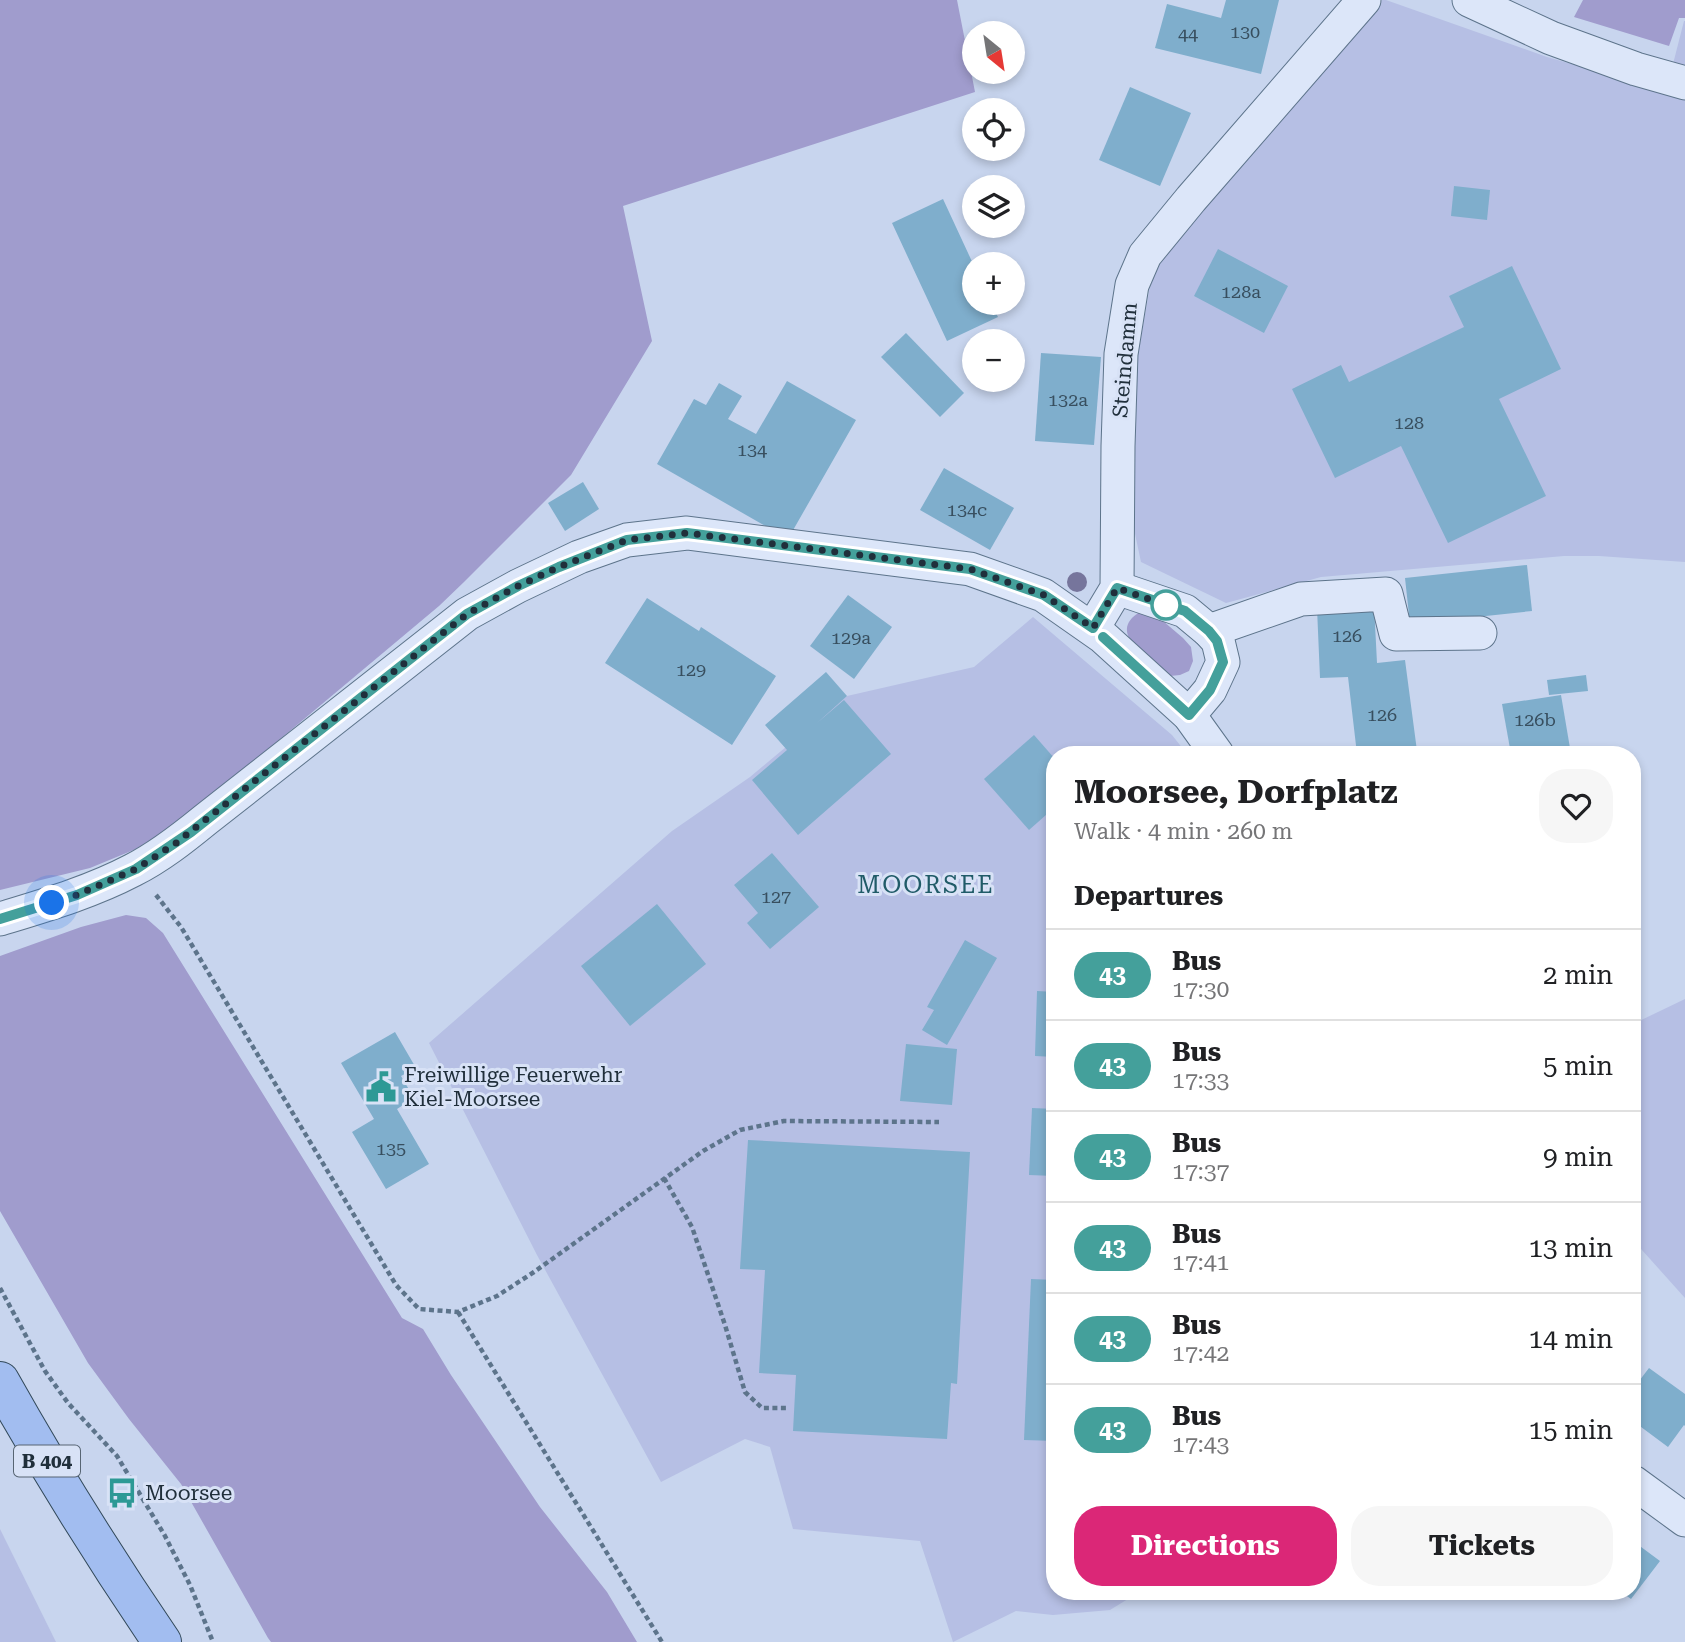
<!DOCTYPE html>
<meta charset="utf-8">
<style>
body{margin:0;font-family:"Roboto Serif",serif;background:#f6f6f6;color:#202124;height:100vh;display:flex;flex-direction:column;font-size:26px;white-space:nowrap}
*{box-sizing:border-box;margin:0}
p{font-size:23px;color:#757577}
.icon{flex:none;width:38px;height:38px;fill:none;stroke:currentColor;stroke-width:2;stroke-linecap:round;stroke-linejoin:round}
.map{position:relative;flex:1;overflow:hidden}
.side{position:absolute;left:1046px;top:746px;width:595px;height:854px;display:flex;flex-direction:column;background:#fff;border-radius:28px;box-shadow:0 4px 10px #0003}
.side>*{flex:none}
.badge{padding:0 14px;border-radius:23px;font-size:24px;line-height:46px}
.needle{width:46px;rotate:150deg}
.tools{position:absolute;left:962px;top:21px;display:grid;gap:14px}
.tools a{display:grid;place-items:center;width:63px;height:63px;border-radius:50%;background:#fff;box-shadow:0 4px 10px #0003;font-size:35px}
.you{position:absolute;width:35px;height:35px;margin:-18px;border:5px solid #fff;border-radius:50%;background:#1a73e8;box-shadow:0 0 0 10px #1a73e833}
.map>.badge{position:absolute;translate:-50% -50%;box-shadow:0 0 0 4px #fff}
h2{padding:0 28px;font-size:26px;line-height:63px}
.round{display:grid;place-items:center;flex:none;width:74px;height:74px;border-radius:28px;background:#f6f6f6}
.overview{display:flex;align-items:center;justify-content:space-between;height:119px;padding:0 28px}
h1{font-size:33px;font-weight:700;line-height:52px}
.cta{display:flex;gap:14px;margin-top:auto;padding:14px 28px}
.cta a{flex:1;height:80px;border-radius:28px;background:#db2777;color:#fff;font-size:28px;font-weight:700;line-height:80px;text-align:center}
.cta a+a{background:#f6f6f6;color:#202124}
ul{padding:0;list-style:none}
li{display:flex;align-items:center;gap:21px;height:91px;padding:0 28px;border-top:2px solid #e0e0e0}
li div{flex:1}
li b{display:block;font-size:26px}
li em{font-style:normal}
li .badge{min-width:77px;font-weight:700;text-align:center}
.map>svg:first-child{display:block}
.farmland{fill:#b6bfe4}
.green{fill:#a09ccd}
.building{fill:#7faecc}
.lines{fill:none;stroke-linecap:round;stroke-linejoin:round}
.minor-casing{stroke:#5d748b;stroke-width:35}
.major-casing{stroke:#314859;stroke-width:40}
.path{stroke:#5d748b;stroke-width:4.5;stroke-dasharray:5 3.5;stroke-linecap:butt}
.minor{stroke:#dce6f9;stroke-width:33}
.major{stroke:#a2bdf0;stroke-width:38}
.tree{fill:#76759c}
.line-casing{stroke:#fff;stroke-width:16}
.line{stroke:#44a09b;stroke-width:10}
.walk{stroke:#202f3b;stroke-width:7;stroke-dasharray:0 12.6}
.stop-dot{fill:#fff;stroke:#44a09b;stroke-width:3.5}
.labels{text-anchor:middle;dominant-baseline:central;stroke-width:6;stroke-linejoin:round;paint-order:stroke}
.number-label{font-size:18px;fill:#384f5f}
.shield{fill:#d8e2f6;stroke:#576573;stroke-width:2}
.shield-label{font-size:19px;font-weight:bold;fill:#202f3b}
.street-label{font-size:21px;fill:#202f3b;stroke:#d8e2f6}
.poi-label{font-size:21px;fill:#202f3b;stroke:#d8e2f6;text-anchor:start}
.quarter-label{font-size:24px;letter-spacing:2px;fill:#205b68;stroke:#d8e2f6}
</style>
<div class="map">
<svg width="1685" height="1642" viewBox="0 0 1685 1642">
<rect width="100%" height="100%" fill="#c8d5ee"/>
<g class="farmland">
<polygon points="1382,0 1386,0 1547,57 1685,96 1685,562 1599,556 1564,556 1321,577 1226,603 1141,562 1131,515 1138,355 1150,286 1165,252"/>
<polygon points="1684,21 1685,21 1685,69 1673,64"/>
<polygon points="1033,617 1172,735 1187,754 1055,754 1055,1591 1141,1591 1110,1610 1053,1615 1016,1611 953,1642 920,1541 793,1529 770,1447 745,1439 661,1482 537,1255 429,1043 672,831 750,777 847,696 974,667"/>
<polygon points="1685,999 1685,1298 1633,1240 1633,1024"/>
<polygon points="0,1529 56,1642 0,1642"/>
</g>
<g class="green">
<polygon points="0,0 957,0 975,92 623,206 652,341 571,475 464,582 439,606 181,822 136,849 90,868 0,890"/>
<polygon points="1583,0 1685,0 1685,18 1679,18 1669,46 1574,17"/>
<path d="M1140 612 1156 615 1183 638 1191 647 1193 661 1189 671 1180 675 1170 676C1152 661 1104 633 1140 612Z"/>
<polygon points="126,915 146,918 163,933 402,1318 423,1329 451,1375 540,1507 607,1592 637,1642 271,1642 268,1638 181,1484 129,1419 88,1363 0,1211 0,956 81,927"/>
</g>
<g class="building">
<polygon points="1226,0 1279,0 1261,74 1155,48 1167,4 1221,18"/>
<polygon points="1130,87 1191,113 1160,186 1099,160"/>
<polygon points="1454,186 1490,190 1487,220 1451,216"/>
<polygon points="943,199 975,268 975,303 991,303 998,317 947,341 892,223"/>
<polygon points="1218,249 1288,286 1264,333 1194,296"/>
<polygon points="1512,266 1561,369 1499,399 1546,496 1448,543 1401,446 1335,478 1292,389 1341,365 1349,382 1464,327 1449,296"/>
<polygon points="906,333 964,393 940,417 881,357"/>
<polygon points="1041,353 1101,357 1094,445 1035,441"/>
<polygon points="787,381 856,420 788,539 657,464 694,399 706,405 719,383 742,396 728,419 756,434"/>
<polygon points="944,468 1014,508 990,550 920,510"/>
<polygon points="583,482 599,509 565,531 548,503"/>
<polygon points="1527,565 1532,611 1410,624 1405,578"/>
<polygon points="848,595 892,627 854,679 810,646"/>
<polygon points="647,598 699,631 701,627 776,676 732,745 605,663"/>
<polygon points="1374,605 1377,663 1405,660 1417,751 1396,754 1357,754 1348,677 1320,678 1317,608"/>
<polygon points="826,672 847,696 817,723 844,700 891,754 798,835 752,780 787,750 765,725"/>
<polygon points="1586,675 1588,691 1549,695 1547,680"/>
<polygon points="1561,695 1571,754 1511,754 1502,704"/>
<polygon points="1034,735 1055,759 1055,807 1029,830 984,779"/>
<polygon points="1052,850 1055,850 1055,927 1051,927 1050,883 1052,882"/>
<polygon points="772,853 819,907 770,949 747,923 758,913 734,885"/>
<polygon points="657,904 706,964 630,1026 581,966"/>
<polygon points="965,940 997,958 947,1045 922,1030 934,1010 927,1007"/>
<polygon points="1037,991 1055,992 1055,1057 1035,1056"/>
<polygon points="395,1032 416,1068 401,1076 414,1098 397,1109 429,1164 386,1189 352,1132 374,1119 341,1063"/>
<polygon points="906,1044 957,1049 952,1105 900,1101"/>
<polygon points="1032,1108 1055,1109 1055,1176 1029,1175"/>
<polygon points="748,1140 970,1152 957,1384 951,1383 947,1439 793,1431 796,1375 759,1373 765,1270 740,1269"/>
<polygon points="1031,1279 1055,1280 1055,1441 1024,1440"/>
<polygon points="1633,1324 1641,1334 1633,1341"/>
<polygon points="1649,1368 1685,1394 1685,1426 1684,1425 1668,1447 1633,1421 1633,1389"/>
<polygon points="1633,1541 1660,1561 1631,1599 1620,1591 1633,1591"/>
</g>
<g class="lines">
<g class="minor-casing">
<g id="minor">
<polyline points="1469,0 1551,38 1636,69 1685,83"/>
<polyline points="1117,588 1185,611 1209,631 1218,641 1223,662 1210,690 1189,715"/>
<polyline points="1093,628 1117,588 1118,446 1121,354 1132,285 1145,255 1191,199 1364,0"/>
<polyline points="1209,631 1301,599 1386,594 1396,634 1480,633"/>
<path d="M0 919C46 905 91 892 133 870 159 857 183 838 205 820L467 614 518 586 579 557 627 540 687 533 970 569 1043 595 1103 637 1189 715 1217 754"/>
<polyline points="1633,1482 1685,1520"/>
</g>
</g>
<g class="major-casing">
<path id="major" d="M0 1381C50 1470 104 1557 162 1642"/>
</g>
<g class="path">
<polyline points="156,895 181,927 396,1285 419,1309 458,1312 497,1296 534,1272 703,1151 740,1130 784,1121 939,1122"/>
<polyline points="664,1178 692,1227 725,1325 745,1392 762,1408 789,1408"/>
<polyline points="0,1288 45,1371 68,1403 117,1456 165,1536 190,1585 213,1642"/>
<polyline points="458,1312 662,1642"/>
</g>
<use href="#minor" class="minor"/>
<use href="#major" class="major"/>
</g>
<circle class="tree" cx="1077" cy="582" r="10"/>
<g class="lines">
<g class="line-casing">
<polyline id="line" points="0,919 77,895 136,869 191,832 467,614 518,586 559,567 627,540 687,533 970,569 1044,595 1093,628 1117,588 1185,611 1209,631 1217,641 1223,662 1210,690 1189,715 1103,637"/>
</g>
<use href="#line" class="line"/>
<polyline class="walk" points="52,903 77,895 136,869 176,843 467,614 518,586 559,567 627,540 687,533 970,569 1044,595 1093,628 1117,588 1166,605"/>
</g>
<defs>
<g id="civic-bare" transform="scale(2.415)"><path d="M-.6-6.5H3V-4.5H.6V-3L4-1V1h2V6H-6V1h2V-1L-.6-3ZM-1.2 2.5V6h2.4V2.5Z" fill="#2d9995" stroke="#d8e2f6" stroke-width="2.5" paint-order="stroke"/></g>
<g id="bus-bare" transform="scale(2.415)"><path d="M-5-6H5V4H4V6H2V4H-2V6H-4V4H-5ZM-3.5-4V0h7V-4ZM-3.5 1.2v1.5H-2V1.2ZM2 1.2v1.5H3.5V1.2Z" fill="#2d9995" stroke="#d8e2f6" stroke-width="2.5" paint-order="stroke"/></g>
</defs>
<g fill-rule="evenodd">
<use href="#civic-bare" x="381" y="1087"/>
<use href="#bus-bare" x="122" y="1493"/>
</g>
<circle class="stop-dot" cx="1166" cy="605" r="14"/>
<g class="labels">
<g class="number-label">
<text x="1245" y="31">130</text>
<text x="1188" y="33">44</text>
<text x="1241" y="291">128a</text>
<text x="1068" y="399">132a</text>
<text x="1409" y="422">128</text>
<text x="752" y="449">134</text>
<text x="967" y="509">134c</text>
<text x="1347" y="635">126</text>
<text x="851" y="637">129a</text>
<text x="691" y="669">129</text>
<text x="1382" y="714">126</text>
<text x="1535" y="719">126b</text>
<text x="776" y="896">127</text>
<text x="391" y="1148">135</text>
</g>
<rect class="shield" x="14" y="1445.5" width="66" height="31" rx="5"/>
<g class="shield-label">
<text x="47" y="1461">B 404</text>
</g>
<g class="street-label">
<text transform="translate(1125 360) rotate(-85)">Steindamm</text>
</g>
<g class="poi-label">
<text x="404" y="1075">Freiwillige Feuerwehr<tspan x="404" dy="24">Kiel-Moorsee</tspan></text>
<text x="145" y="1493">Moorsee</text>
</g>
<g class="quarter-label">
<text x="926" y="885">MOORSEE</text>
</g>
</g>
</svg>
<div class="tools">
<a><svg class="needle" viewBox="-14 -14 28 28"><path d="M0-13l5 13h-10z" fill="#e53935"/><path d="M0 13l5-13h-10z" fill="#757577"/></svg></a>
<a><svg class="icon" aria-label="locate" viewBox="0 0 24 24"><circle cx="12" cy="12" r="6"/><path d="M12 2v4M12 18v4M2 12h4M18 12h4"/></svg></a>
<a><svg class="icon" aria-label="layers" viewBox="0 0 24 24"><path d="M12 4l9 5-9 5-9-5zM3 14l9 5 9-5"/></svg></a>
<a>+</a>
<a>−</a>
</div>
<div class="you" style="left:52px;top:903px"></div>
<section class="side">
<div class="overview"><div><h1>Moorsee, Dorfplatz</h1><p>Walk · 4 min · 260 m</p></div><a class="round"><svg class="icon" aria-label="heart" viewBox="0 0 24 24"><path d="M12 20l-8-8c-3-5 5-10 8-4 3-6 11-1 8 4z"/></svg></a></div>
<h2>Departures</h2>
<ul>
<li><span class="badge" style="background:#44a09b;color:#fff">43</span><div><b>Bus</b><p>17:30</p></div><em>2 min</em></li>
<li><span class="badge" style="background:#44a09b;color:#fff">43</span><div><b>Bus</b><p>17:33</p></div><em>5 min</em></li>
<li><span class="badge" style="background:#44a09b;color:#fff">43</span><div><b>Bus</b><p>17:37</p></div><em>9 min</em></li>
<li><span class="badge" style="background:#44a09b;color:#fff">43</span><div><b>Bus</b><p>17:41</p></div><em>13 min</em></li>
<li><span class="badge" style="background:#44a09b;color:#fff">43</span><div><b>Bus</b><p>17:42</p></div><em>14 min</em></li>
<li><span class="badge" style="background:#44a09b;color:#fff">43</span><div><b>Bus</b><p>17:43</p></div><em>15 min</em></li>
</ul>
<div class="cta"><a>Directions</a><a>Tickets</a></div>
</section>
</div>
